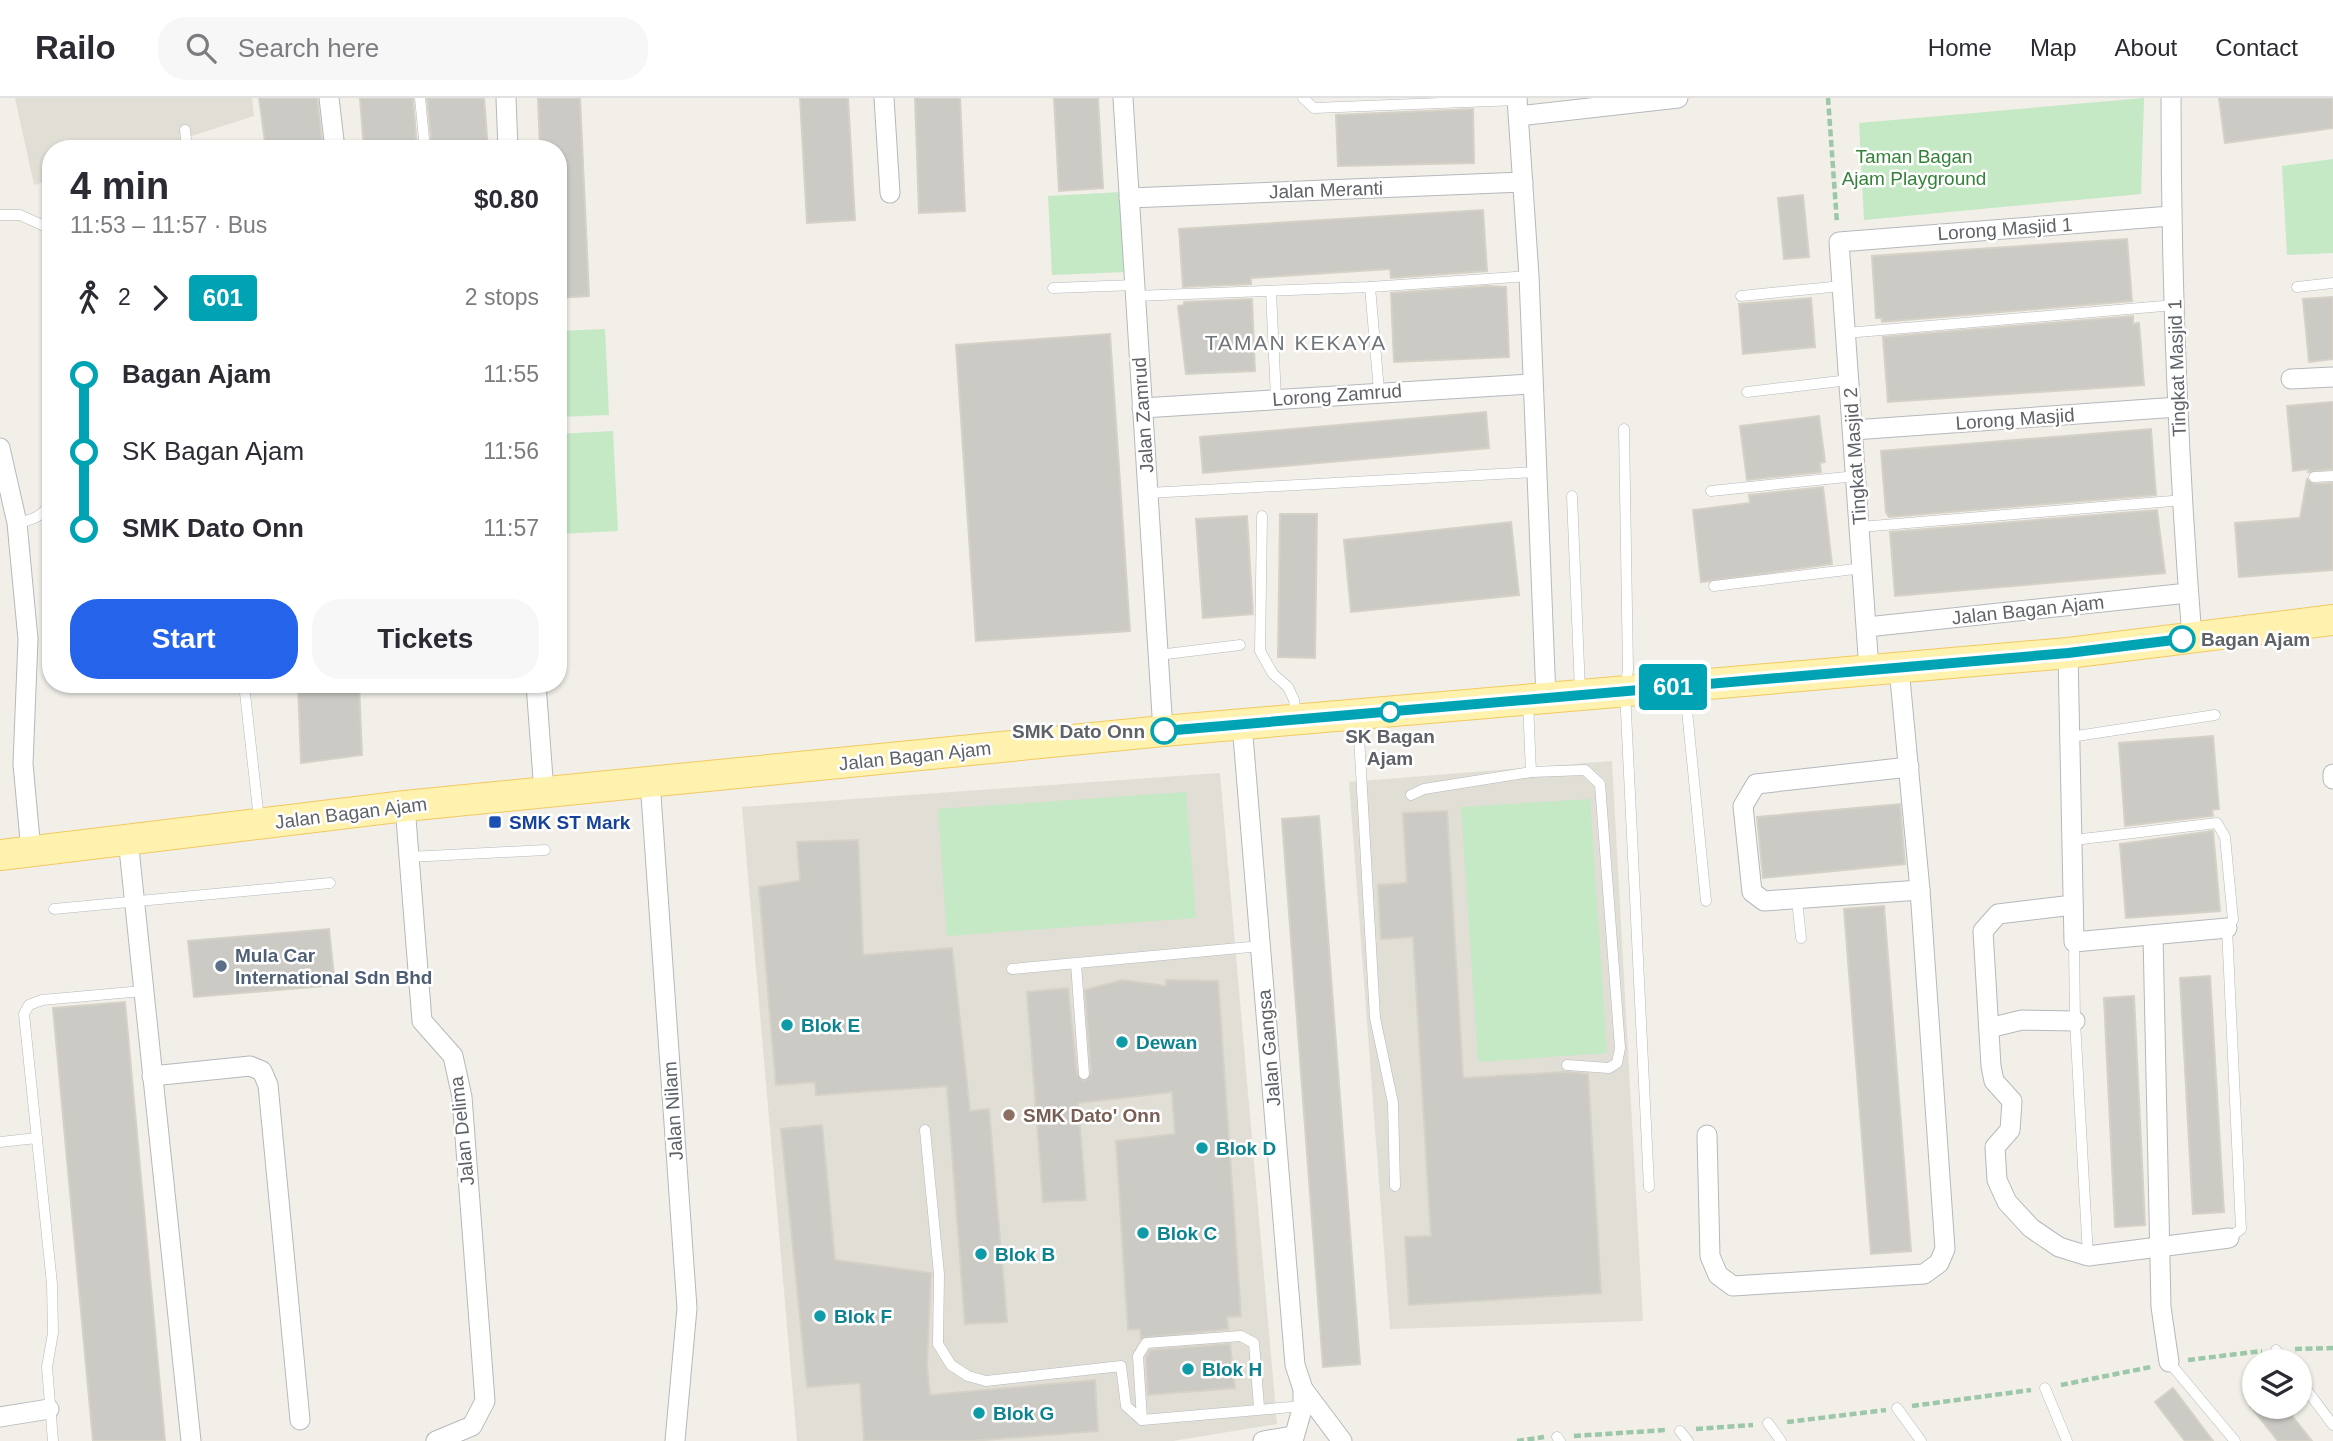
<!DOCTYPE html>
<meta charset="utf-8">
<style>
body{margin:0;font-family:Helvetica,sans-serif;background:#f7f7f7;color:#2b2b33;height:100vh;display:flex;flex-direction:column;font-size:26px;white-space:nowrap}
*{box-sizing:border-box;margin:0}
p{font-size:23px;color:#7c7c81}
.icon{flex:none;width:38px;height:38px;fill:none;stroke:currentColor;stroke-width:2;stroke-linecap:round;stroke-linejoin:round}
.map{position:relative;flex:1;overflow:hidden}
.details{position:absolute;left:42px;top:42px;width:525px;height:553px;display:flex;flex-direction:column;background:#fff;border-radius:28px;box-shadow:0 2px 5px #0004}
.details>*{flex:none}
.badge{padding:0 14px;border-radius:5px;font-size:24px;line-height:46px}
.controls{position:absolute;left:2242px;top:1251px;display:grid;gap:14px}
.controls a{display:grid;place-items:center;width:70px;height:70px;border-radius:50%;background:#fff;box-shadow:0 2px 5px #0004;font-size:35px}
.map>.badge{position:absolute;translate:-50% -50%;box-shadow:0 0 0 4px #fff}
.legs{display:flex;align-items:center;gap:10px;height:77px;padding:0 28px;font-size:23px}
.legs p{margin-inline-start:auto}
.summary{display:flex;align-items:center;justify-content:space-between;height:119px;padding:0 28px}
h1{font-size:38px;font-weight:800;line-height:52px}
.action{display:flex;gap:14px;margin-top:auto;padding:14px 28px}
.action a{flex:1;height:80px;border-radius:28px;background:#2563eb;color:#fff;font-size:28px;font-weight:800;line-height:80px;text-align:center}
.action a+a{background:#f7f7f7;color:#2b2b33}
ul{padding:0 28px;list-style:none}
li{display:flex;align-items:center;gap:24px;height:77px;font-size:26px}
li i{display:grid;place-items:center;width:10px;height:100%;margin:0 9px;background:currentColor}
li i::after{content:'';width:18px;height:18px;margin:-9px;border:5px solid;border-radius:50%;background:#fff}
li p{margin-inline-start:auto}
li:first-child i{background:linear-gradient(#0000 50%,currentColor 0)}
li:last-child i{background:linear-gradient(currentColor 50%,#0000 0)}
header{display:flex;align-items:center;gap:42px;box-sizing:border-box;height:98px;padding:0 35px;background:#fff;border-bottom:2px solid #e1e1e2}
header strong{font-size:33px}
nav{display:flex;gap:38px;margin-inline-start:auto;font-size:24px}
.search{width:490px;height:63px;background:#f7f7f7;display:flex;align-items:center;gap:18px;box-sizing:border-box;padding:0 24px;border-radius:28px;color:#7c7c81;font-size:26px}
.map>svg:first-child{display:block}
.education{fill:#e1ded6}
.green{fill:#c5e8c5}
.building{fill:#cccac5;stroke:#d6d1c6;stroke-width:2}
.lines{fill:none;stroke-linecap:round;stroke-linejoin:round}
.service-casing{stroke:#b5b8bc;stroke-width:11}
.minor-casing{stroke:#b5b8bc;stroke-width:21}
.primary-casing{stroke:#f2c960;stroke-width:32}
.path{stroke:#9cc7a9;stroke-width:4.5;stroke-dasharray:7 3.5;stroke-linecap:butt}
.service{stroke:#fff;stroke-width:10}
.minor{stroke:#fff;stroke-width:19}
.primary{stroke:#fff2af;stroke-width:30}
.line-1-casing{stroke:#fff;stroke-width:16}
.line-1{stroke:#00a3b4;stroke-width:10}
.stop-1-dot{fill:#fff;stroke:#00a3b4;stroke-width:3.5}
.transit-dot{fill:#1a4fb4;stroke:#fff;stroke-width:2.5}
.service-dot{fill:#5c6f8a;stroke:#fff;stroke-width:2.5}
.culture-dot{fill:#0f9aa8;stroke:#fff;stroke-width:2.5}
.education-dot{fill:#8d6e63;stroke:#fff;stroke-width:2.5}
.labels{text-anchor:middle;dominant-baseline:central;stroke-width:5;stroke-linejoin:round;paint-order:stroke}
.park-label{font-size:19px;fill:#348238;stroke:#fff}
.street-label{font-size:19px;fill:#5f6368;stroke:#fff}
.stop-label{font-size:19px;font-weight:bold;fill:#5f6368;stroke:#fff;text-anchor:start}
.transit-label{font-size:19px;font-weight:bold;fill:#164399;stroke:#fff;text-anchor:start}
.service-label{font-size:19px;font-weight:bold;fill:#4e5e75;stroke:#fff;text-anchor:start}
.culture-label{font-size:19px;font-weight:bold;fill:#0d838f;stroke:#fff;text-anchor:start}
.education-label{font-size:19px;font-weight:bold;fill:#785e54;stroke:#fff;text-anchor:start}
.neighbourhood-label{font-size:21px;letter-spacing:2px;fill:#70757a;stroke:#fff}
</style>
<header>
<strong>Railo</strong>
<div class="search"><svg class="icon" aria-label="search" viewBox="0 0 24 24"><circle cx="10" cy="10" r="6"/><path d="M15 15l6 6"/></svg>Search here</div>
<nav><a>Home</a><a>Map</a><a>About</a><a>Contact</a></nav>
</header>
<div class="map">
<svg width="2333" height="1343" viewBox="0 0 2333 1343">
<rect width="100%" height="100%" fill="#f1efe8"/>
<g class="education">
<polygon points="15,0 252,0 254,18 151,51 51,51 51,82 34,87"/>
<polygon points="1612,663 1643,1223 1390,1231 1349,684"/>
<polygon points="1220,675 1277,1326 1173,1343 797,1343 742,709"/>
</g>
<g class="green">
<polygon points="2144,0 2141,96 1864,122 1859,25"/>
<polygon points="2333,61 2333,155 2287,157 2282,68"/>
<polygon points="1122,94 1126,174 1052,177 1048,98"/>
<polygon points="605,231 609,317 558,319 558,233"/>
<polygon points="613,333 618,433 558,436 558,336"/>
<polygon points="1186,694 1196,820 947,838 938,711"/>
<polygon points="1590,701 1607,955 1478,964 1461,709"/>
</g>
<g class="building">
<polygon points="259,0 317,0 323,51 266,51"/>
<polygon points="360,0 413,0 417,51 364,51"/>
<polygon points="427,0 484,0 488,51 432,51"/>
<polygon points="538,0 580,0 589,198 558,200 558,51 540,51"/>
<polygon points="800,0 848,0 855,122 807,125"/>
<polygon points="915,0 960,0 965,113 919,115"/>
<polygon points="1054,0 1098,0 1103,90 1059,93"/>
<polygon points="2219,0 2333,0 2333,30 2225,45"/>
<polygon points="1473,11 1474,65 1338,68 1336,17"/>
<polygon points="1803,97 1809,159 1784,161 1778,100"/>
<polygon points="1483,112 1487,173 1391,180 1390,171 1251,180 1251,186 1183,189 1179,131"/>
<polygon points="2127,141 2132,203 1882,224 1882,220 1876,220 1872,158"/>
<polygon points="1488,188 1506,189 1509,259 1394,264 1391,195"/>
<polygon points="2333,199 2333,261 2309,264 2303,201"/>
<polygon points="1811,200 1815,249 1743,256 1739,206"/>
<polygon points="1252,201 1255,273 1186,276 1178,208 1184,207 1184,204"/>
<polygon points="2133,218 2133,226 2139,225 2144,287 1888,304 1883,239"/>
<polygon points="1110,236 1130,533 976,543 956,247"/>
<polygon points="2333,304 2333,371 2308,374 2309,371 2293,373 2287,308"/>
<polygon points="1486,314 1489,350 1203,375 1200,339"/>
<polygon points="1819,318 1825,364 1820,365 1821,374 1747,382 1740,328"/>
<polygon points="2151,331 2156,397 1889,419 1886,414 1881,353"/>
<polygon points="2307,381 2314,386 2333,385 2333,472 2239,479 2235,425 2300,420"/>
<polygon points="1823,389 1832,466 1701,484 1693,412 1750,405 1749,397"/>
<polygon points="2157,412 2165,475 1895,498 1890,434"/>
<polygon points="1280,416 1317,416 1315,560 1278,559"/>
<polygon points="1247,418 1253,516 1203,520 1196,421"/>
<polygon points="1511,424 1519,497 1351,514 1344,442"/>
<polygon points="298,586 359,586 362,657 301,665"/>
<polygon points="2213,638 2219,711 2212,712 2213,718 2125,728 2119,645"/>
<polygon points="1900,706 1905,766 1763,780 1757,719"/>
<polygon points="1447,713 1463,980 1565,974 1588,976 1601,1195 1409,1207 1405,1139 1431,1138 1413,839 1381,841 1378,787 1407,785 1403,715"/>
<polygon points="1319,718 1360,1266 1323,1269 1282,721"/>
<polygon points="2213,733 2220,813 2126,820 2120,746"/>
<polygon points="858,742 863,857 952,850 970,1013 989,1011 1007,1224 965,1226 947,988 816,997 815,984 776,987 759,789 800,783 797,744"/>
<polygon points="1884,808 1911,1153 1871,1156 1844,811"/>
<polygon points="329,831 335,887 194,899 188,843"/>
<polygon points="2210,878 2224,1114 2193,1116 2180,880"/>
<polygon points="1122,882 1166,888 1166,882 1218,883 1241,1218 1227,1219 1228,1231 1141,1240 1140,1231 1128,1232 1116,1043 1175,1036 1172,994 1078,1005 1086,1102 1043,1104 1027,894 1068,890 1077,977 1085,983 1091,975 1085,892"/>
<polygon points="2134,898 2145,1127 2115,1129 2104,900"/>
<polygon points="125,904 165,1343 93,1343 53,910"/>
<polygon points="822,1027 835,1162 931,1175 927,1267 930,1297 1095,1282 1098,1333 971,1343 864,1343 860,1285 807,1289 781,1031"/>
<polygon points="1230,1246 1235,1290 1148,1297 1146,1260 1150,1252"/>
<polygon points="2173,1290 2213,1343 2185,1343 2155,1304"/>
<polygon points="2251,1309 2285,1309 2312,1343 2278,1343"/>
</g>
<g class="lines">
<g class="service-casing">
<g id="service">
<polyline points="420,0 425,51"/>
<polyline points="1303,0 1314,10 1517,2"/>
<polyline points="185,32 187,51"/>
<polyline points="0,117 20,117 51,131"/>
<polyline points="1370,189 1379,293"/>
<polyline points="2297,189 2333,185"/>
<polyline points="1053,190 1135,187"/>
<polyline points="1271,193 1276,301"/>
<polyline points="1135,198 1370,189 1529,178"/>
<polyline points="1741,198 1842,188"/>
<polyline points="1846,235 2175,207"/>
<polyline points="1747,294 1849,282"/>
<polyline points="1624,331 1628,572 1625,593 1649,1089"/>
<polyline points="2314,379 2333,378"/>
<polyline points="1711,393 1856,378"/>
<polyline points="1148,395 1537,374"/>
<polyline points="1572,398 1580,593"/>
<polyline points="1262,418 1260,553 1273,576 1288,589 1294,602 1296,619"/>
<path d="M17 425C32 422 45 418 51 402"/>
<polyline points="1860,429 2184,402"/>
<polyline points="1714,488 1863,470"/>
<polyline points="1158,557 1240,547"/>
<polyline points="244,586 259,721"/>
<polyline points="1685,592 1706,803"/>
<polyline points="1528,605 1531,674"/>
<polyline points="1358,621 1375,920 1393,1005 1395,1088"/>
<polyline points="2070,639 2215,617"/>
<polyline points="1411,697 1424,691 1531,674 1585,672 1600,686 1620,950 1617,965 1609,970 1567,967"/>
<polyline points="2074,742 2217,725 2225,739 2233,822 2227,830 2241,1131 2229,1140"/>
<polyline points="409,759 545,752"/>
<polyline points="1797,802 1801,840"/>
<polyline points="54,811 330,785"/>
<polyline points="2074,844 2075,923 2088,1158"/>
<polyline points="1076,866 1084,976"/>
<polyline points="1012,871 1261,848"/>
<polyline points="925,1032 939,1176 938,1246 951,1267 968,1278 986,1283 1121,1268 1126,1308 1142,1322 1303,1308"/>
<polyline points="0,1044 37,1040"/>
<polyline points="2276,1252 2285,1264"/>
<polyline points="2169,1264 2235,1343"/>
<polyline points="2300,1283 2333,1327"/>
<polyline points="2045,1290 2067,1343"/>
<polyline points="1897,1310 1921,1343"/>
<polyline points="1142,1322 1138,1258 1146,1245 1241,1238 1254,1245 1259,1309"/>
<polyline points="1768,1325 1781,1343"/>
<polyline points="1680,1333 1688,1343"/>
<polyline points="1557,1339 1560,1343"/>
<polyline points="53,1343 47,1269 53,1235 52,1186 24,916 29,907 42,902 143,893"/>
</g>
</g>
<g class="minor-casing">
<g id="minor">
<polyline points="329,0 335,51"/>
<polyline points="506,0 508,51"/>
<polyline points="884,0 890,95"/>
<polyline points="1123,0 1163,633"/>
<polyline points="1517,0 1529,178 1546,600"/>
<path d="M2171 0C2171 180 2178 361 2192 540"/>
<polyline points="1519,18 1678,0"/>
<polyline points="1129,100 1523,84"/>
<polyline points="2291,281 2333,279"/>
<polyline points="1142,310 1531,286"/>
<polyline points="1853,332 2178,309"/>
<polyline points="0,350 17,425 28,541 23,666 31,753"/>
<polyline points="1867,529 2188,495"/>
<polyline points="2068,555 2074,844 2227,830"/>
<polyline points="1869,572 1839,144 2171,118"/>
<polyline points="536,586 544,694"/>
<polyline points="1242,626 1295,1267 1303,1291 1342,1343"/>
<polyline points="1909,669 1756,686 1743,708 1752,794 1764,803 1920,792"/>
<polyline points="2333,676 2333,681"/>
<polyline points="650,683 687,1210 675,1343"/>
<polyline points="405,708 422,923 453,958 462,999 485,1303 472,1328 436,1343"/>
<polyline points="128,741 191,1343"/>
<polyline points="2073,807 1998,816 1983,833 1991,968 1994,983 2012,1003 2010,1032 1995,1049 1997,1082 2007,1104 2031,1130 2059,1149 2088,1158 2229,1140"/>
<polyline points="2153,837 2161,1209 2169,1264"/>
<polyline points="1989,930 2022,922 2075,923"/>
<polyline points="152,978 250,968 262,973 268,987 300,1322"/>
<polyline points="1707,1037 1710,1158 1718,1177 1733,1188 1924,1176 1939,1165 1945,1151 1920,792 1899,570"/>
<polyline points="0,1319 49,1311"/>
<polyline points="1263,1343 1292,1338"/>
<polyline points="1293,1343 1303,1308 1303,1291"/>
</g>
</g>
<g class="primary-casing">
<polyline id="primary" points="0,757 405,708 1163,633 2068,555 2333,522"/>
</g>
<g class="path">
<polyline points="1828,0 1837,125"/>
<polyline points="2295,1251 2333,1250"/>
<polyline points="2188,1262 2262,1253"/>
<polyline points="2061,1287 2151,1269"/>
<polyline points="1912,1308 2031,1292"/>
<polyline points="1787,1324 1886,1312"/>
<polyline points="1696,1331 1753,1327"/>
<polyline points="1574,1338 1666,1332"/>
<polyline points="1517,1343 1544,1339"/>
</g>
<use href="#service" class="service"/>
<use href="#minor" class="minor"/>
<use href="#primary" class="primary"/>
</g>
<g class="lines">
<g class="line-1-casing">
<polyline id="line-1" points="1164,633 2068,555 2182,541"/>
</g>
<use href="#line-1" class="line-1"/>
</g>
<g class="stop-1-dot">
<circle cx="2182" cy="541" r="12"/>
<circle cx="1390" cy="614" r="9"/>
<circle cx="1164" cy="633" r="12"/>
</g>
<rect class="transit-dot" x="488" y="717" width="14" height="14" rx="3.5"/>
<circle class="service-dot" cx="221" cy="868" r="7"/>
<g class="culture-dot">
<circle cx="787" cy="927" r="7"/>
<circle cx="1122" cy="944" r="7"/>
<circle cx="1202" cy="1050" r="7"/>
<circle cx="1143" cy="1135" r="7"/>
<circle cx="981" cy="1156" r="7"/>
<circle cx="820" cy="1218" r="7"/>
<circle cx="1188" cy="1271" r="7"/>
<circle cx="979" cy="1315" r="7"/>
</g>
<circle class="education-dot" cx="1009" cy="1017" r="7"/>
<g class="labels">
<g class="park-label">
<text x="1914" y="58">Taman Bagan<tspan x="1914" dy="22">Ajam Playground</tspan></text>
</g>
<g class="street-label">
<text transform="translate(1326 92) rotate(-2)">Jalan Meranti</text>
<text transform="translate(2005 131) rotate(-4)">Lorong Masjid 1</text>
<text transform="translate(2177 270) rotate(-92)">Tingkat Masjid 1</text>
<text transform="translate(1337 297) rotate(-4)">Lorong Zamrud</text>
<text transform="translate(1143 317) rotate(-94)">Jalan Zamrud</text>
<text transform="translate(2015 321) rotate(-4)">Lorong Masjid</text>
<text transform="translate(1855 358) rotate(-94)">Tingkat Masjid 2</text>
<text transform="translate(2028 512) rotate(-6)">Jalan Bagan Ajam</text>
<text transform="translate(915 658) rotate(-6)">Jalan Bagan Ajam</text>
<text transform="translate(351 715) rotate(-7)">Jalan Bagan Ajam</text>
<text transform="translate(1269 950) rotate(-95)">Jalan Gangsa</text>
<text transform="translate(673 1013) rotate(-94)">Jalan Nilam</text>
<text transform="translate(462 1033) rotate(-96)">Jalan Delima</text>
</g>
<g class="stop-label">
<text x="2201" y="541">Bagan Ajam</text>
<text x="1145" y="633" text-anchor="end">SMK Dato Onn</text>
<text x="1390" y="638" text-anchor="middle">SK Bagan<tspan x="1390" dy="22">Ajam</tspan></text>
</g>
<g class="transit-label">
<text x="509" y="724">SMK ST Mark</text>
</g>
<g class="service-label">
<text x="235" y="857">Mula Car<tspan x="235" dy="22">International Sdn Bhd</tspan></text>
</g>
<g class="culture-label">
<text x="801" y="927">Blok E</text>
<text x="1136" y="944">Dewan</text>
<text x="1216" y="1050">Blok D</text>
<text x="1157" y="1135">Blok C</text>
<text x="995" y="1156">Blok B</text>
<text x="834" y="1218">Blok F</text>
<text x="1202" y="1271">Blok H</text>
<text x="993" y="1315">Blok G</text>
</g>
<g class="education-label">
<text x="1023" y="1017">SMK Dato' Onn</text>
</g>
<g class="neighbourhood-label">
<text x="1296" y="244">TAMAN KEKAYA</text>
</g>
</g>
</svg>
<div class="controls">
<a><svg class="icon" aria-label="layers" viewBox="0 0 24 24"><path d="M12 4l9 5-9 5-9-5zM3 14l9 5 9-5"/></svg></a>
</div>
<b class="badge" style="left:1673px;top:589px;background:#00a3b4;color:#fff">601</b>
<section class="details">
<div class="summary"><div><h1>4 min</h1><p>11:53 – 11:57 · Bus</p></div><b>$0.80</b></div>
<div class="legs"><svg class="icon" aria-label="walk" viewBox="0 0 24 24"><circle cx="13" cy="4" r="2"/><path d="M13 8l-2 6 4 7M11 14l-3 7M7 12l3-4h3l4 4"/></svg>2<svg class="icon" aria-label="forward" viewBox="0 0 24 24"><path d="M9 5l7 7-7 7"/></svg><b class="badge" style="background:#00a3b4;color:#fff">601</b><p>2 stops</p></div>
<ul>
<li><i style="color:#00a3b4"></i><b>Bagan Ajam</b><p>11:55</p></li>
<li><i style="color:#00a3b4"></i><span>SK Bagan Ajam</span><p>11:56</p></li>
<li><i style="color:#00a3b4"></i><b>SMK Dato Onn</b><p>11:57</p></li>
</ul>
<div class="action"><a>Start</a><a>Tickets</a></div>
</section>
</div>
